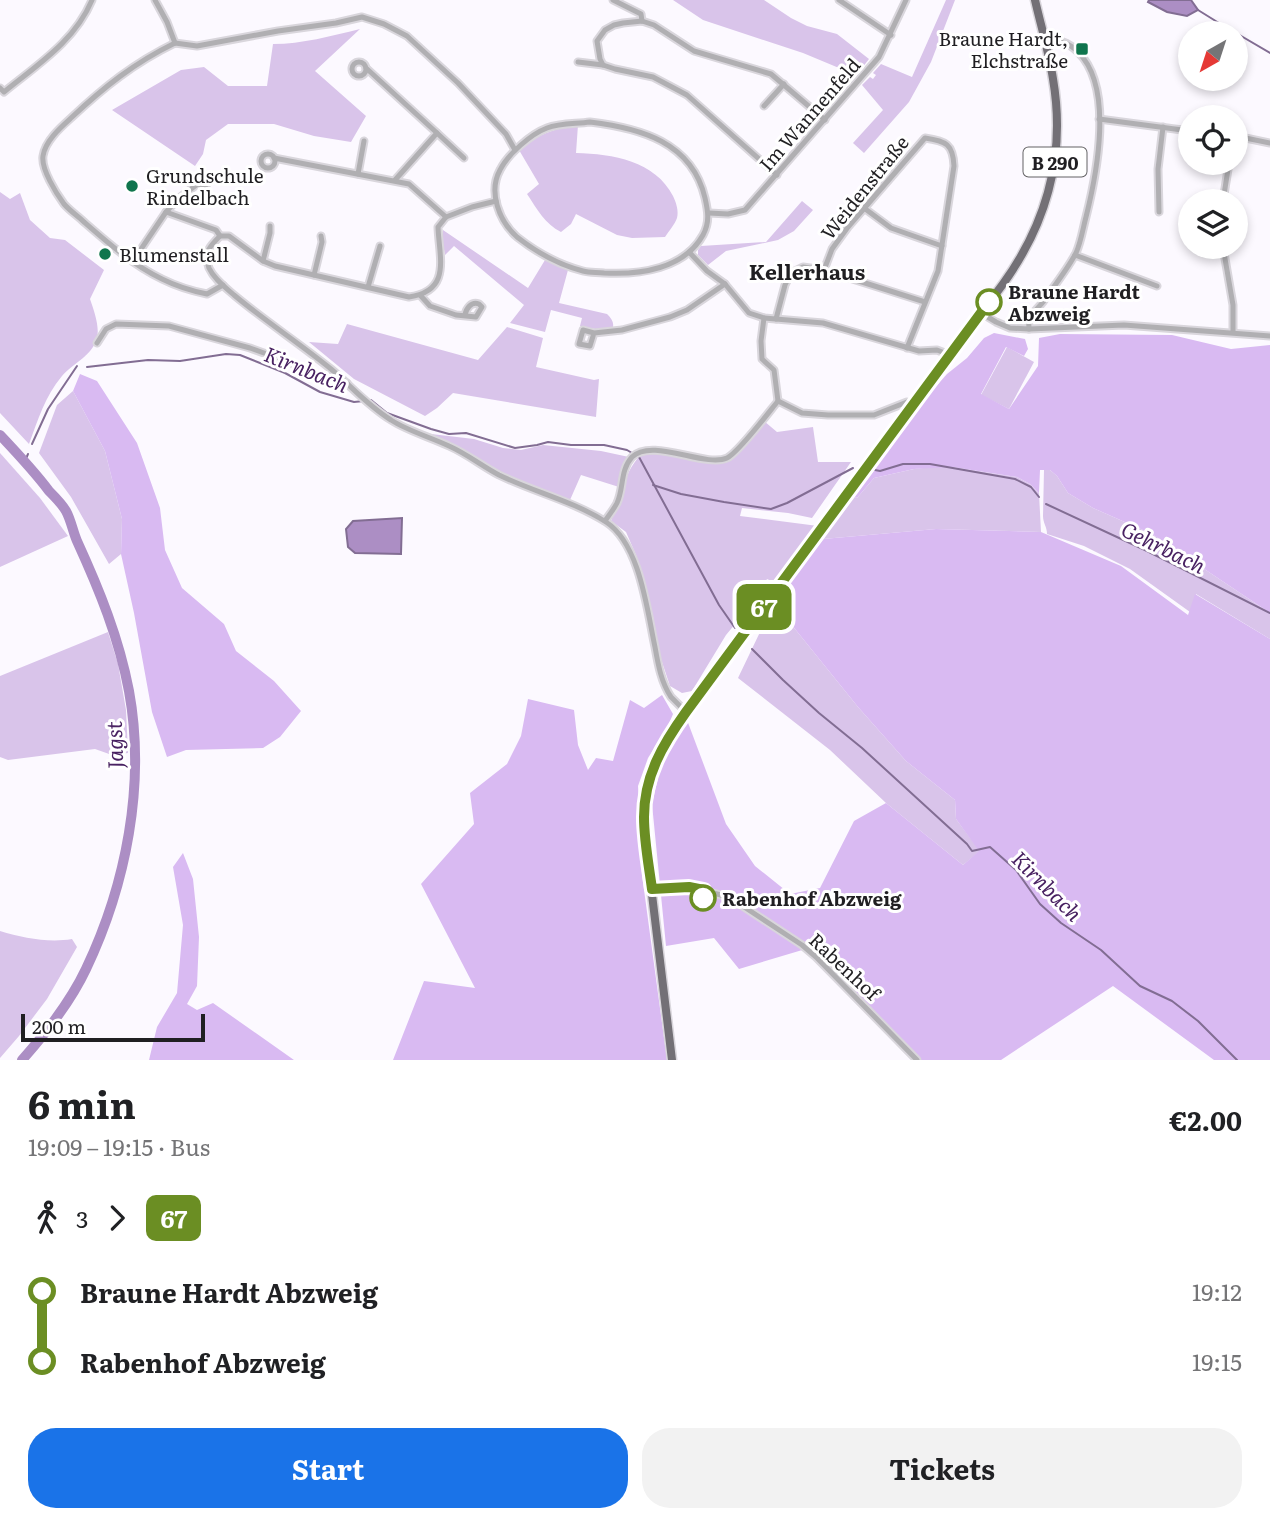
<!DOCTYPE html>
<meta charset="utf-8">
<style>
body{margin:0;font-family:Literata,serif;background:#f2f2f2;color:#202124;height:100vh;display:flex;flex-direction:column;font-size:26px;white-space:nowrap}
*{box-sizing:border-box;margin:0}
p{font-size:23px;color:#757577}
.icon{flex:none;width:38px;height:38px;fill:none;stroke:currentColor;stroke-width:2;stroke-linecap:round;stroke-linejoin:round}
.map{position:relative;height:1060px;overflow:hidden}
.sheet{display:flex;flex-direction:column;background:#fff;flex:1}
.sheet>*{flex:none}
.badge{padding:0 14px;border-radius:10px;font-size:24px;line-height:46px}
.needle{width:46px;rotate:219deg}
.fabs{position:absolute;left:1178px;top:21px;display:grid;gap:14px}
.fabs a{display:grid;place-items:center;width:70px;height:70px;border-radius:50%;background:#fff;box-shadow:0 4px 10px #0003;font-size:35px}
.scale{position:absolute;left:21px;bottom:18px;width:184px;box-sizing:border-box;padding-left:7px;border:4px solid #201f22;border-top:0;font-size:19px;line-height:24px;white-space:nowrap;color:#201f22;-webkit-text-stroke:5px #fff;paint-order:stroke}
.map>.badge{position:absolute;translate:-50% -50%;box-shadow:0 0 0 4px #fff}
.legs{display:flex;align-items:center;gap:10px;height:77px;padding:0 28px;font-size:23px}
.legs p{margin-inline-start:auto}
.head{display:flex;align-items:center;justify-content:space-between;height:119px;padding:0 28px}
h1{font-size:38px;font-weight:700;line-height:52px}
.button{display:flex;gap:14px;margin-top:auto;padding:14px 28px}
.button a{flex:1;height:80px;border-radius:28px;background:#1a73e8;color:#fff;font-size:28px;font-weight:700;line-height:80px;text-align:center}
.button a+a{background:#f2f2f2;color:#202124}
ul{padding:0 28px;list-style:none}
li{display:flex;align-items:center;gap:24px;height:70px;font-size:26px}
li i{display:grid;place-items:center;width:10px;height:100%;margin:0 9px;background:currentColor}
li i::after{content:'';width:18px;height:18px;margin:-9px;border:5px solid;border-radius:50%;background:#fff}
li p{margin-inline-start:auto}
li:first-child i{background:linear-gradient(#0000 50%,currentColor 0)}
li:last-child i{background:linear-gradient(currentColor 50%,#0000 0)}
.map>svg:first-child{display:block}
.green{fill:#d9c4ea}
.forest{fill:#d9baf2}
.water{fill:#ac8ec4;stroke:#826d93;stroke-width:2}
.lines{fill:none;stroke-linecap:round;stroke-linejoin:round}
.stream{stroke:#826d93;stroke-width:2}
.river{stroke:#ac8ec4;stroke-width:10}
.minor-casing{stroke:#d9d6dc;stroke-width:9}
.primary-casing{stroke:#d9d6dc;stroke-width:11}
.minor{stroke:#b0afb2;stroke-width:5}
.primary{stroke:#737076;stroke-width:8}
.line-1-casing{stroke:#fff;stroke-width:16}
.line-1{stroke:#6b8e23;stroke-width:10}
.poi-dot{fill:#10754d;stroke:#fff;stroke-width:2.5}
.stop-1-dot{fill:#fff;stroke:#6b8e23;stroke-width:3.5}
.labels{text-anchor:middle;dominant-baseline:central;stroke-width:6;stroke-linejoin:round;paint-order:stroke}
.shield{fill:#fff;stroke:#636264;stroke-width:2}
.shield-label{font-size:18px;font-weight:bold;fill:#201f22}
.poi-label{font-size:19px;fill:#201f22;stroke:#fff;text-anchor:start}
.street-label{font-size:19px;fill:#201f22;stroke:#fff}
.stop-label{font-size:19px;font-weight:bold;fill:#201f22;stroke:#fff;text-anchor:start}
.neighbourhood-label{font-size:21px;font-weight:bold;fill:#201f22;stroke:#fff}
.water-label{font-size:21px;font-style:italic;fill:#492262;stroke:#fff}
</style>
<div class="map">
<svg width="1270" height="1060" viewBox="0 0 1270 1060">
<rect width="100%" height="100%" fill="#fcf9ff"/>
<g class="green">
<polygon points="673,0 764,0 791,18 807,26 837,34 869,59 855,77 851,73 803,53 703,20"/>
<polygon points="946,0 955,0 931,62 909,102 864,153 853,143 883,110 862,85 870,77 873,79 876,75 873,73 881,64 912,77"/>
<path d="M360 29 315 71 366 116 351 142 314 136 274 124H228L206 140 203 154 195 166 112 110 181 70 204 67 228 86H267L273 44C302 44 331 36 360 29Z"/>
<path d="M578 125 576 153C613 154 655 161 673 196 676 202 679 211 677 218 675 224 669 231 665 237L632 238 617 235 576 214 571 224 561 232C545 224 537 209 527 194L539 184 519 150C539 134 552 129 578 125Z"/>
<path d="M0 192 10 199 20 193 30 220 50 238 65 240 104 270 90 299C94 311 101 329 96 341 91 356 71 365 62 376 45 396 38 420 29 444L0 413Z"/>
<polygon points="802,201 813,210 794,231 778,240 726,251 708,265 698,255 698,250 701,246 766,242"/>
<path d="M443 230 528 288 545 260 568 270 559 303 607 314C611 318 614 322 613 327L600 330 580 326 582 318 551 310 545 332 510 323 524 305 454 246 445 255 442 238Z"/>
<polygon points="347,324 478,360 507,327 543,338 536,367 594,380 599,379 596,417 453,393 437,408 425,416 354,379 309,342 338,344"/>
<polygon points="1007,347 1034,362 1009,409 981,395"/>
<polygon points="73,391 105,451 122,519 121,554 109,564 71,497 39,453 57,405"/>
<path d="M764 421 777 432 813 427 818 462H851L812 518 788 513 742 508 740 516 818 526 776 583 767 579 755 600 726 635 692 691 682 693 670 686 660 656 653 617 636 555 626 532 611 521C613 513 619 508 621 500 628 476 624 475 641 454L651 453 718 462 731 459Z"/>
<polygon points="431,434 474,439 503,448 521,450 543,445 601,451 629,457 622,466 619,487 581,475 570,500 502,473 457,446"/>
<polygon points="0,453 40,498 68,536 0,567"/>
<polygon points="932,467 952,467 1017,477 1030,484 1039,493 1041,532 936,529 823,539 853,496 857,498 874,478 914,469"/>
<path d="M1044 470H1050L1057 476 1068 493 1093 508 1152 534 1270 613V639L1196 594 1190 612 1130 569 1084 546 1047 534C1047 527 1043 523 1043 516Z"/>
<polygon points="774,603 858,707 906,761 955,800 956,819 980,851 963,865 886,803 830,750 738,678"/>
<polygon points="108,632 118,664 126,710 128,753 112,755 95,749 8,760 0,757 0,676"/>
<path d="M0 931C23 938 49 943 72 939L77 947 47 999 19 1036 0 1058Z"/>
</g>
<g class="forest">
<polygon points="994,333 1025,339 1028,349 1024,356 1006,347 981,394 1009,409 1038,366 1039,338 1060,334 1172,335 1231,349 1270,345 1270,613 1152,534 1093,508 1068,493 1057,476 1050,470 1040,470 1039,493 1030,484 1017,477 952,467 914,469 874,478 857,498 853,496 931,392 947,374 967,358 984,338"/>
<polygon points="80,374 97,381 137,443 160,508 165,550 182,588 224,624 236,651 274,681 301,711 280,737 263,748 186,750 167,757 152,712 134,613 121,554 122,519 105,451 73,391"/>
<polygon points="936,529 1041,532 1121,566 1188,615 1195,594 1270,639 1270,1060 1214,1060 1113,986 1001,1060 919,1060 809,948 739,969 714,938 666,946 652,804 661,765 687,720 726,824 755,866 790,894 820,888 854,821 886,803 963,865 979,851 956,819 955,800 906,761 858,707 774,603 823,539"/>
<polygon points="662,695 673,714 668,726 648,758 638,786 642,875 667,1060 393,1060 424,981 475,988 421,884 474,824 470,793 507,764 521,736 528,699 574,710 578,745 588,770 596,758 613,761 630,700 644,708"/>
<polygon points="183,853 193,879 199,937 197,986 187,1004 197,1010 213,1003 294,1060 149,1060 157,1027 177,993 183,925 173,867"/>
</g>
<g class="water">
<polygon points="1149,0 1191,0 1198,10 1187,16 1167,12 1148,2"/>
<polygon points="402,518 401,554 355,553 348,547 346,529 353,521"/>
</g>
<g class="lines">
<g class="stream">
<polyline points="1198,10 1235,33"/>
<polyline points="1236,33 1270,53"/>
<polyline points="87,367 148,360 180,361 226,354 240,355 285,373 320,392 354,402 364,401"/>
<polyline points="369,400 371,400 387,413 431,429 449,434 466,433 515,448 537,445 548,442 571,445 604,445 627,450 632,453"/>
<polyline points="32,444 48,409 77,366"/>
<polyline points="639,457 719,605 735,628"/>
<polyline points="25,461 28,454"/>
<polyline points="875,470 880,471 903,464 930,464 1015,479 1031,487 1039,497"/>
<polyline points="653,485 681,494 724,502 771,509 787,503 853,468"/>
<polyline points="1046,504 1147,551 1270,613"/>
<polyline points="752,649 783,680 819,713 862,748 967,844 972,851 990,847 1016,870 1040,904 1061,923 1101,950 1140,986 1172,1001 1198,1021 1237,1060"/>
</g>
<path class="river" d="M0 435C17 453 34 471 49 491 55 497 62 504 66 511 71 520 73 532 77 541 99 589 119 638 129 691 146 784 126 885 86 969 70 1003 46 1033 22 1060"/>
<g class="minor-casing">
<g id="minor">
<polyline points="155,0 167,22 175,43"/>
<polyline points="613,0 641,14 642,21"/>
<polyline points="839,0 891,35"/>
<path d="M175 43C134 63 104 87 71 118 61 127 45 141 43 156 41 169 56 193 64 204 70 211 78 216 84 222 108 243 133 265 162 279 176 286 192 291 207 294L223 285"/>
<polyline points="175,43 197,46 278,31 336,23 362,17 384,24 407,36 458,83 506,134 515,150"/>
<polyline points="578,62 603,65 615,69 653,77 687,95 777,175"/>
<circle cx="359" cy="69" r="7"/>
<polyline points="603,65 600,59 597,41 605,30 614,25 623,23 642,21 654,25 694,51 771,74 825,120"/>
<polyline points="366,68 437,133 395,180"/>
<path d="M0 88 4 92C37 65 75 41 92 0"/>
<polyline points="764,106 784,84"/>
<polyline points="1099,119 1190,131"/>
<path d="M590 122C640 128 692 142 705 198 708 211 710 222 703 235 684 269 640 275 604 273 597 272 590 273 583 271 560 265 536 252 517 237 499 221 488 192 500 170 508 154 531 134 547 128 560 123 576 124 590 122Z"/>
<polyline points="437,133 464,158"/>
<polyline points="1236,136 1270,143"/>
<circle cx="268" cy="161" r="7"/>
<polyline points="274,158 409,184 446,217"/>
<polyline points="358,174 364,141"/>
<circle cx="203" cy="181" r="5"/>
<path d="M496 201 472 207 446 217 438 227C439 257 452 291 409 297L275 266 263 261 229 236H220C210 246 203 253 209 268 214 279 225 287 234 295 265 321 299 343 331 369 351 386 368 406 391 420 408 431 430 437 449 446 467 454 482 466 499 475 534 492 573 501 606 522 640 544 647 610 655 647 658 664 661 682 671 697 676 702 681 707 686 712"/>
<polyline points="1223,201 1229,163"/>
<polyline points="864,208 891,228 942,246"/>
<polyline points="166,212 216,230 220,236"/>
<polyline points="1159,212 1158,169 1163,127"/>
<polyline points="709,213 728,214 745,210 879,57 906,0"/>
<polyline points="1223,247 1233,305 1233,332"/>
<polyline points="689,252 707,271 725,284 749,313 764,318 823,323 919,351 937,350 950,355"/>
<polyline points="1075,255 1157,286"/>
<polyline points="133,261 166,212 179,198 199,183"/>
<polyline points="263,261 270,233 270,226"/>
<path d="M824 270 832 249 848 227 925 138C946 141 953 144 954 166L938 271 907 348"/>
<polyline points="314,275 322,242 321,236"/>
<polyline points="368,287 380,246"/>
<path d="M420 295 430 306 456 315 476 317 482 307 479 304C471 301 466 309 465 315"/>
<polyline points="981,313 996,322 1010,328 1029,329 1124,325 1270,336"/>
<polyline points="764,318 761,341 762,359 774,370 778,401 802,413 828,415 874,415 907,402 913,405"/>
<polyline points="776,319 785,285 791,273 803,267 824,270 925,302"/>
<path d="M1029 329C1029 324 1028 323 1030 318 1033 312 1039 307 1043 302 1054 286 1067 270 1076 253 1081 242 1083 228 1086 217 1097 173 1114 87 1078 52 1068 42 1058 39 1044 40"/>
<polyline points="594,333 590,346 579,344 583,330 594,333 622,330 670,317 687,310 725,284"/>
<polyline points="97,343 106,329 116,324 169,326 250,348 294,364 341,387 347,383"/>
<path d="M605 521C609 515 614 509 617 503 624 488 620 470 632 457 652 437 705 468 727 458 738 453 769 412 778 401"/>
<polyline points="652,889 689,887 729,897 802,945 816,957 917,1060"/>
</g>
</g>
<g class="primary-casing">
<path id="primary" d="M672 1060 643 820C645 775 661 748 686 712L1003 284C1047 223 1066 155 1053 79 1049 53 1041 26 1035 0"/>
</g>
<use href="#minor" class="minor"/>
<use href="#primary" class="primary"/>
</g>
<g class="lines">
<g class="line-1-casing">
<path id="line-1" d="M703 898 704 890 689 887 652 889C649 866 644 841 644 817 644 776 663 744 686 712L989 302"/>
</g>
<use href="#line-1" class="line-1"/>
</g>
<g class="poi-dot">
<rect x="1075" y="42" width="14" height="14" rx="3.5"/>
<circle cx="132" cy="186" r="7"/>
<circle cx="105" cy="254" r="7"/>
</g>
<g class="stop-1-dot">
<circle cx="989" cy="302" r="12"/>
<circle cx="703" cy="898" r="12"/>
</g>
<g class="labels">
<rect class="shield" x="1023.5" y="147.5" width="63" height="29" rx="5"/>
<g class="shield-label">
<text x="1055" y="162">B 290</text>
</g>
<g class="poi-label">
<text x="1068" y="38" text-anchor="end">Braune Hardt,<tspan x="1068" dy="22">Elchstraße</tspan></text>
<text x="146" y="175">Grundschule<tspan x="146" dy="22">Rindelbach</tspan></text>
<text x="119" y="254">Blumenstall</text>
</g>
<g class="street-label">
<text transform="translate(809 114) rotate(-49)">Im Wannenfeld</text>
<text transform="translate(864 187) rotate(-51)">Weidenstraße</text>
<text transform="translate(845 966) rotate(43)">Rabenhof</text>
</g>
<g class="stop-label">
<text x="1008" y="291">Braune Hardt<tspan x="1008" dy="22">Abzweig</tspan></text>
<text x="722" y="898">Rabenhof Abzweig</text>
</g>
<g class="neighbourhood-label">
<text x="807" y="270">Kellerhaus</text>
</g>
<g class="water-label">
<text transform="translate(307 368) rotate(22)">Kirnbach</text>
<text transform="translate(1164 546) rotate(26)">Gehrbach</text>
<text transform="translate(113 745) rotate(-92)">Jagst</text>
<text transform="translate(1048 885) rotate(45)">Kirnbach</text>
</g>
</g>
</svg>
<div class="fabs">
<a><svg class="needle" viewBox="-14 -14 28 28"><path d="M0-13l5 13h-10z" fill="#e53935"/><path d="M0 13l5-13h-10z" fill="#757577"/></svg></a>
<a><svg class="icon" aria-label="locate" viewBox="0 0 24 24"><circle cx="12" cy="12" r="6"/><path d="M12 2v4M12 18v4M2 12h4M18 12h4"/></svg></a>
<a><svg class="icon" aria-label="layers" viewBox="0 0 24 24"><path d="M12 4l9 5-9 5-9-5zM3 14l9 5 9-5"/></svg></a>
</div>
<div class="scale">200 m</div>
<b class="badge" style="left:764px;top:607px;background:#6b8e23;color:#fff">67</b>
</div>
<section class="sheet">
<div class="head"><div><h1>6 min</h1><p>19:09 – 19:15 · Bus</p></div><b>€2.00</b></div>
<div class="legs"><svg class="icon" aria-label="walk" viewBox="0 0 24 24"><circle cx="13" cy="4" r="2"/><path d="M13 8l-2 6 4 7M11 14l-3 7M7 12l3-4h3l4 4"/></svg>3<svg class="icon" aria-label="forward" viewBox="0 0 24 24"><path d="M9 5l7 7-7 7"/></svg><b class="badge" style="background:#6b8e23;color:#fff">67</b></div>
<ul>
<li><i style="color:#6b8e23"></i><b>Braune Hardt Abzweig</b><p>19:12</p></li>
<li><i style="color:#6b8e23"></i><b>Rabenhof Abzweig</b><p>19:15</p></li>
</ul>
<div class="button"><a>Start</a><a>Tickets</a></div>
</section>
